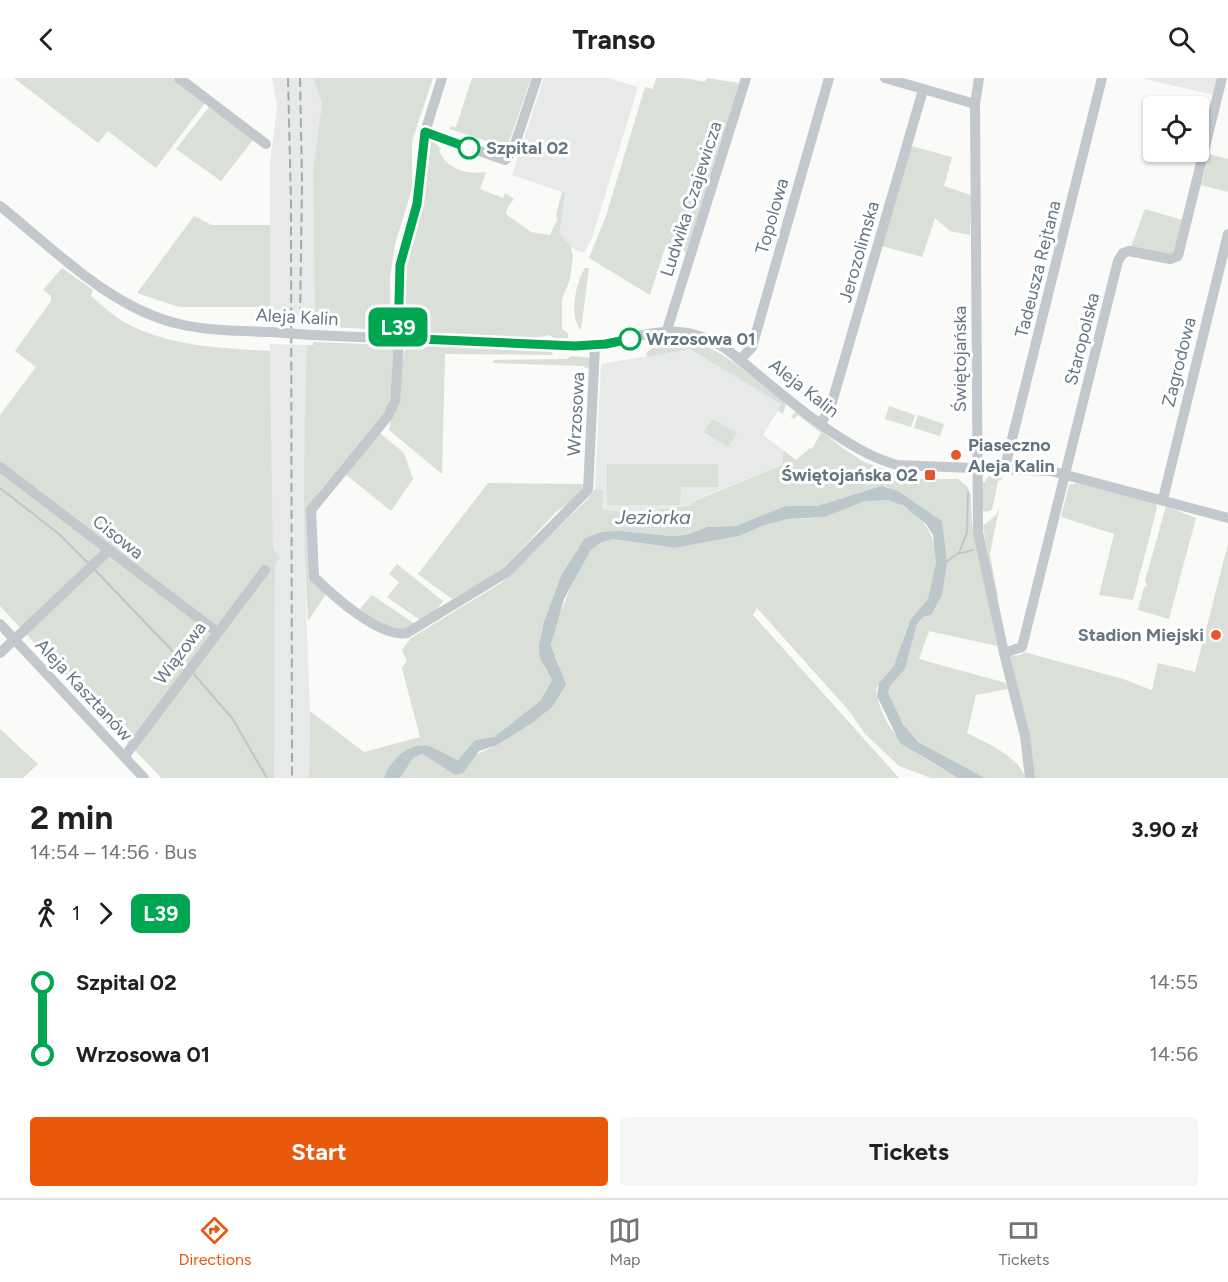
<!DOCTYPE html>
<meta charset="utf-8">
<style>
body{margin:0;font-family:Figtree,sans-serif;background:#f6f6f6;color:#202124;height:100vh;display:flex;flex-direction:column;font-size:22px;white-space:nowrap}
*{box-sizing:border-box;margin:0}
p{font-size:20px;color:#757577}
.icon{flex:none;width:33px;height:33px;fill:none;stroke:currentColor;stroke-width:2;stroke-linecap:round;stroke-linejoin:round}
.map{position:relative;height:700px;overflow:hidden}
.sheet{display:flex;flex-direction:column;background:#fff;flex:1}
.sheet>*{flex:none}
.badge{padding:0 12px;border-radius:9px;font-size:21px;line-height:39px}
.controls{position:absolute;left:1143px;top:18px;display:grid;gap:12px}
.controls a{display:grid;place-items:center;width:66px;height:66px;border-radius:6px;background:#fff;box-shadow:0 2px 4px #0004;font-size:30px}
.map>.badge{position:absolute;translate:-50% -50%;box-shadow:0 0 0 3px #fff}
.legs{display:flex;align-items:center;gap:9px;height:66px;padding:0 30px;font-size:20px}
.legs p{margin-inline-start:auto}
.overview{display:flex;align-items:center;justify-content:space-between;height:102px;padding:0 30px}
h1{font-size:33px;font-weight:700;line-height:45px}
.action{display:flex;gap:12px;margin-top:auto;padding:12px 30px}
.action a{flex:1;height:69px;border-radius:6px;background:#ea580c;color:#fff;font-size:24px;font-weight:700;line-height:69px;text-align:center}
.action a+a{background:#f6f6f6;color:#202124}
ul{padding:0 30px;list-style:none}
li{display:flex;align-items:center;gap:21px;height:72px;font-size:22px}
li i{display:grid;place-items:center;width:9px;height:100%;margin:0 8px;background:currentColor}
li i::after{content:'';width:15px;height:15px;margin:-8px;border:4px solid;border-radius:50%;background:#fff}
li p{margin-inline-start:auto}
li:first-child i{background:linear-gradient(#0000 50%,currentColor 0)}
li:last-child i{background:linear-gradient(currentColor 50%,#0000 0)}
header{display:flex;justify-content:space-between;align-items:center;height:78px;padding:0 30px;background:#fff;font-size:27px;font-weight:700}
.dock{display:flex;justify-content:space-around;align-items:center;height:84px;border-top:2px solid #e0e0e0;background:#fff;font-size:16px;color:#757577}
.dock a{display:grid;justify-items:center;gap:3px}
.dock .active{color:#ea580c}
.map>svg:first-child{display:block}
.built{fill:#e8e9e9}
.green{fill:#dadfd7}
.water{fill:#bbc7cb}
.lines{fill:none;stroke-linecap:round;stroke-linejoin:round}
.stream{stroke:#bbc7cb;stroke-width:2}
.minor{stroke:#c3c8cc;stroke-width:10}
.rail{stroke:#a2aab0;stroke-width:2;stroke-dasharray:9 4.5;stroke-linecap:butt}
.minor-bridge{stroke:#c3c8cc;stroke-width:10}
.line-1-casing{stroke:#fff;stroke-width:14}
.line-1{stroke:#00a651;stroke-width:9}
.stop-1-dot{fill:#fff;stroke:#00a651;stroke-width:3}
.poi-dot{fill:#e4572e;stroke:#fff;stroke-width:2}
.labels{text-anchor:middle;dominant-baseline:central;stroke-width:6;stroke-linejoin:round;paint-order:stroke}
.stop-label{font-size:18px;font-weight:bold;fill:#657683;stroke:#fff;text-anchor:start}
.street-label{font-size:18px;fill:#657683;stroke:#fff}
.poi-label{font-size:18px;font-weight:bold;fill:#657683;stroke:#fff;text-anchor:end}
.water-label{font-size:20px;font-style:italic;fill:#60757c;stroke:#fff}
</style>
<header><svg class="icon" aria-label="back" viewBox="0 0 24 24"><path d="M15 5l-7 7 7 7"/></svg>Transo<svg class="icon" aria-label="search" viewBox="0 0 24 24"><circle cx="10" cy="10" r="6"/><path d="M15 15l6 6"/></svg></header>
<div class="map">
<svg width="1228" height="700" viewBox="0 0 1228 700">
<rect width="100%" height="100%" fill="#fafaf8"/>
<g class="built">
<polygon points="272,0 313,0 322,25 313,92 315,248 270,245 270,85 277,29"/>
<polygon points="544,0 608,0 638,9 592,160 584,175 549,161 558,140 556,138 562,114 512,97"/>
<polygon points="1141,0 1219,0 1214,17"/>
<polygon points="270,266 307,267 305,499 310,633 309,700 273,700 275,487 280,480 273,471"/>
<polygon points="688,271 782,326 763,357 783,372 783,387 694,422 688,428 628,435 602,431 602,412 595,411 601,286"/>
</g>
<g class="green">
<polygon points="14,0 172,0 205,25 156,90 108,53 98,65"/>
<polygon points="313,0 433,0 412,63 412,111 395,166 390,200 390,242 385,252 315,248 313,92 322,25"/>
<polygon points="472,0 531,0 507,70 450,51 451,48 456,49"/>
<polygon points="656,0 683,0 705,4 707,0 739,5 686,174 666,167 650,217 589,180 606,138 645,9 653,11"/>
<polygon points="209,29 253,62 221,103 176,71"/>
<path d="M432 62 441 71 439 72C446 91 467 97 486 94L480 111 503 120 505 115 514 121 507 130 506 136 531 154 550 157 558 140 556 138 562 114 565 115 559 156 570 167 573 178 570 201 562 221V251L568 255V260L555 261 550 257 535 260 411 254 404 241V194L406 180 424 121 427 68Z"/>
<polygon points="911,68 952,79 944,108 971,117 970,157 950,153 935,140 922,179 882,168"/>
<polygon points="1209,76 1228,81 1228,114 1201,107"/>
<polygon points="1145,131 1186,143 1175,174 1169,176 1131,169"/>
<polygon points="194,138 212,147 270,147 270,229 179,229 137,215"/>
<path d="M62 190 93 212 91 218C101 226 112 237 124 244 169 269 221 270 270 273L273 471 280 480 275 487 274 700H161L0 528V337L36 289 15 273 51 223V218L43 212Z"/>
<path d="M585 190H589L581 252C568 239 576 204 585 190Z"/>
<path d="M676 260C719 265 750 298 783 323L786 327 783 336 778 333 781 326 689 271 647 279 646 275 666 261Z"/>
<path d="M313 264 390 267 395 274 389 329 317 416 308 478 326 516 308 543C302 452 304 359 307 267H313Z"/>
<polygon points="406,267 551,273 553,277 445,276 442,396 389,352"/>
<polygon points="572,278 590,280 588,291 583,288 493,285 494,282 567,281"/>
<polygon points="889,328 915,337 911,349 885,341"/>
<path d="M796 333 844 371 864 384 914 401H958L967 408 971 417 972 445 997 568 929 553 919 581 1006 605 1008 611 976 617 967 655C985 664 1020 679 1025 700H985L975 695 918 664 910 656 893 630 888 615 890 608 905 591 917 546 923 539 931 537 942 443 898 413 881 408 817 428H787L736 448 707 449 686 457 671 458 620 453 577 471 544 588 552 602 541 622 507 649 494 659 475 662 458 682 432 669 385 697 384 700H309L310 633 364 674 420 659 402 590 407 583 402 572 411 560 501 505 588 421 595 411 603 412 602 431 628 435 688 428 694 423 783 387V372L796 382 810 370 812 371 821 355 798 337 794 341 791 339Z"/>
<polygon points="918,337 944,346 940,358 914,350"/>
<polygon points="712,341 737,355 728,369 704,354"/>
<polygon points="380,355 404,375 413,401 391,433 344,395"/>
<polygon points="607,386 718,386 718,409 681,409 680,427 607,427"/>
<polygon points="988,398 999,398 1003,401 998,403 992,432 986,434 982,432 981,404 985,404"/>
<polygon points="488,405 584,406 578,418 555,435 499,496 452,521 418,496"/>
<polygon points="1076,405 1156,425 1157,430 1133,522 1099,517 1114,456 1061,439 1069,407"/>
<path d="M881 421C929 428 950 477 929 519 923 530 911 537 907 549 902 561 901 576 894 588 888 598 873 605 877 618 888 665 921 678 958 700H931L899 688 865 656 850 634 757 530 753 537 899 700H400L413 680 422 676 445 691 497 667 534 644 552 629 559 586 551 567 558 540 577 494 590 473 600 465 613 461 675 470 739 458 762 448 788 441 817 440 865 423Z"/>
<polygon points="1166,428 1196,440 1169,541 1138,532 1144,509 1147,508 1145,503"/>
<polygon points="999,430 990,476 998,520 995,521 983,448 996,437"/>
<polygon points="1228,466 1228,700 1035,700 1008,578 1021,577 1024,574 1123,601 1152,612 1158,585 1195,594"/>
<polygon points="397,486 443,523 435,534 420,542 387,519 399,504 389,496"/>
<polygon points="372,517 415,546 407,552 380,547 360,531"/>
<polygon points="0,651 38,686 23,700 0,700"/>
</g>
<path class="water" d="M881 408 898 413 942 443 947 485 942 517 931 537 923 539 917 546 905 591 890 608 888 615 903 646 918 664 985 700H958L900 665 877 618 879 605 894 588 910 542 928 521 936 485 933 457 926 446 904 428 888 422 865 423 824 439 788 441 762 448 739 458 675 470 613 461 600 465 590 473 564 521 551 567 566 607 552 629 534 644 497 667 479 673 463 695 455 697 422 676 413 680 400 700H384C391 681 410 662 432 669 441 673 449 678 458 682L475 662 494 659 507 649 541 622 552 602 540 580 539 568 544 544 562 496 585 460 602 454 620 453 671 458 686 457 707 449 736 448 786 428H817Z"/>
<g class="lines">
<g class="stream">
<polyline points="0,410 59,456 88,485"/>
<polyline points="959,475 967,454 968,415"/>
<polyline points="946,484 957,476 973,472"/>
<polyline points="95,492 184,585"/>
<polyline points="192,594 232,640 267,700"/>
</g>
<g class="minor">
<polyline points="179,0 266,66"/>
<path d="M442 0 425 54 417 125 400 187 399 266 395 323 388 338 311 432 314 499C334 518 379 560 407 555L507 494 588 412 595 268"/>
<polyline points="885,0 975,26"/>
<polyline points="979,0 975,26 978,454 1004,575 1025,658 1030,700"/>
<polyline points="425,54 505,82 513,72 537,0"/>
<path d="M0 128C54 171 110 230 179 246 209 253 241 253 271 254"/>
<polyline points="667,252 746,0"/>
<path d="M312 257 575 268C634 267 669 235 725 270 773 307 840 372 897 387L1051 393 1228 440"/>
<polyline points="740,282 752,269 829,0"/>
<polyline points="821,345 830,331 923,12"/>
<polyline points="0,389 217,554"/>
<polyline points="1005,389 1102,0"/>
<polyline points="1163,421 1228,156"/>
<polyline points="0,546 144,700"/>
<polyline points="0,575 109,472"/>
<polyline points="1004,575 1022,569 1118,183 1123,175 1129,173 1170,181 1178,178 1222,0"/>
<polyline points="124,679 265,492"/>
</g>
<g class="rail">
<polyline points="288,0 291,125 292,700"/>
<polyline points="300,0 302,105 300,243"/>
</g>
<polyline class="minor-bridge" points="271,254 312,257"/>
</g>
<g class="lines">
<g class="line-1-casing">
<polyline id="line-1" points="469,70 425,54 417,126 400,187 398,260 575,268 606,266 630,261"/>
</g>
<use href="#line-1" class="line-1"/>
</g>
<g class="stop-1-dot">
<circle cx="469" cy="70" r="10"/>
<circle cx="630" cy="261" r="10"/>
</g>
<g class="poi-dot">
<circle cx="956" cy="377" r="6"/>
<rect x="924" y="391" width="12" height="12" rx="3"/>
<circle cx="1216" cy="557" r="6"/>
</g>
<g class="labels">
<g class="stop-label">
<text x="486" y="70">Szpital 02</text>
<text x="646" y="261">Wrzosowa 01</text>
</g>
<g class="street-label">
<text transform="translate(691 121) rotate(-72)">Ludwika Czajewicza</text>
<text transform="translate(772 138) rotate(-74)">Topolowa</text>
<text transform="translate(859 174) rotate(-74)">Jerozolimska</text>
<text transform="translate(1038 191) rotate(-76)">Tadeusza Rejtana</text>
<text transform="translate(297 239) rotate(3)">Aleja Kalin</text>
<text transform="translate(1082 261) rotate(-76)">Staropolska</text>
<text transform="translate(960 281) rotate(-90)">Świętojańska</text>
<text transform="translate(1179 284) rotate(-76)">Zagrodowa</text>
<text transform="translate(804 310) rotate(38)">Aleja Kalin</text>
<text transform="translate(576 336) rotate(-87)">Wrzosowa</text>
<text transform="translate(118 459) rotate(38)">Cisowa</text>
<text transform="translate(180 575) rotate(-53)">Wiązowa</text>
<text transform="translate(84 612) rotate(47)">Aleja Kasztanów</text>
</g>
<g class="poi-label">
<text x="968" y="367" text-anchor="start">Piaseczno<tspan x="968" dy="21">Aleja Kalin</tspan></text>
<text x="918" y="397">Świętojańska 02</text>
<text x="1204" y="557">Stadion Miejski</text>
</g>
<g class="water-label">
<text x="653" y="439">Jeziorka</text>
</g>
</g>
</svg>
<div class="controls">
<a><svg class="icon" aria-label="locate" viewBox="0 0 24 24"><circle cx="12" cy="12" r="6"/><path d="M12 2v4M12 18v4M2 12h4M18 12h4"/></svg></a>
</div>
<b class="badge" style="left:398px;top:249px;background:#00a651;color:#fff">L39</b>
</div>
<section class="sheet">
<div class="overview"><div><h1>2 min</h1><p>14:54 – 14:56 · Bus</p></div><b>3.90 zł</b></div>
<div class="legs"><svg class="icon" aria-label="walk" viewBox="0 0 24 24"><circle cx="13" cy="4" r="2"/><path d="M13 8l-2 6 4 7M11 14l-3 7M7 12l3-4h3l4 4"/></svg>1<svg class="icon" aria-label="forward" viewBox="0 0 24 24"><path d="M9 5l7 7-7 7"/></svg><b class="badge" style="background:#00a651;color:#fff">L39</b></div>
<ul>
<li><i style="color:#00a651"></i><b>Szpital 02</b><p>14:55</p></li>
<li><i style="color:#00a651"></i><b>Wrzosowa 01</b><p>14:56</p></li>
</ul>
<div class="action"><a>Start</a><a>Tickets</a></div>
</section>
<nav class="dock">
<a class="active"><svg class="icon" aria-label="directions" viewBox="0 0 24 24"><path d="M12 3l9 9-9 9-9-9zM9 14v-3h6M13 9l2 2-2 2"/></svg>Directions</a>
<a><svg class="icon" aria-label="map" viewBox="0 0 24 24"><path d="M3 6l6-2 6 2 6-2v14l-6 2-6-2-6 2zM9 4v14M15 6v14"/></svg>Map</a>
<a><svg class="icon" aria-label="tickets" viewBox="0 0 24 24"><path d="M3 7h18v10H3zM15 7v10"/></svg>Tickets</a>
</nav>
